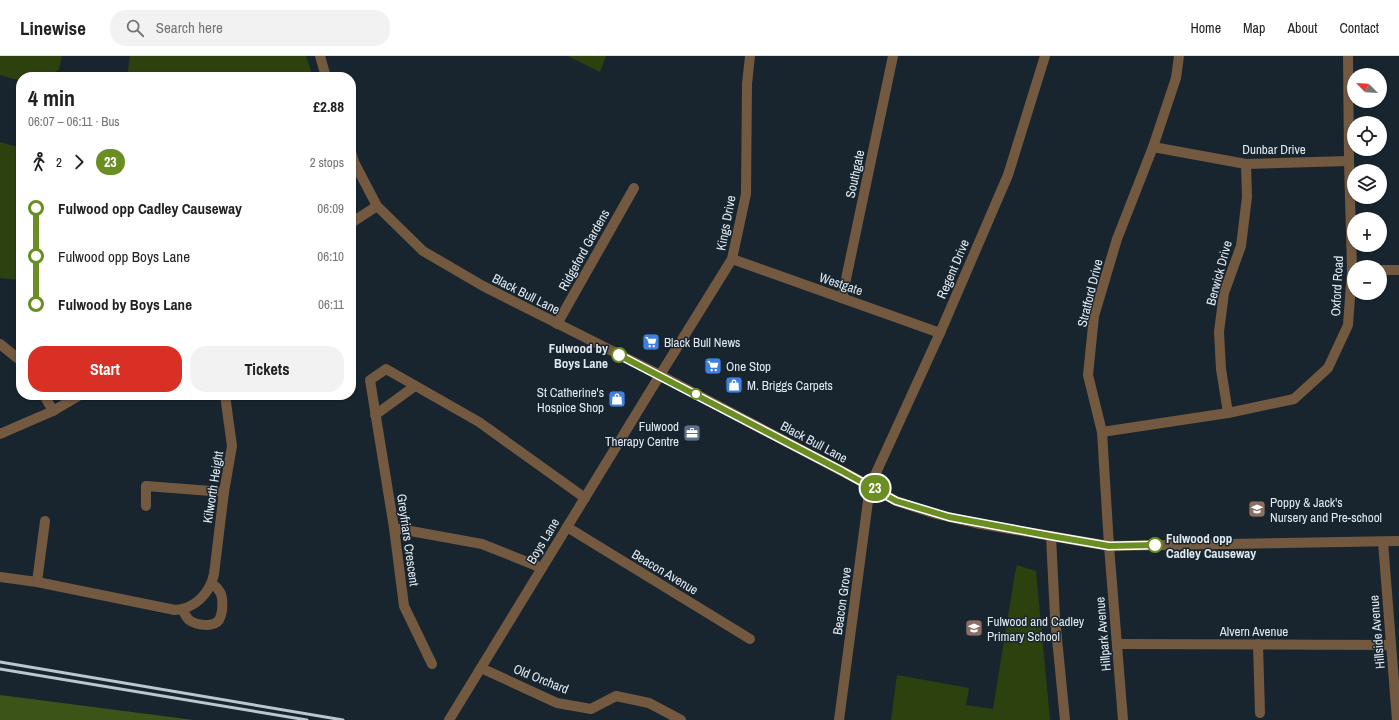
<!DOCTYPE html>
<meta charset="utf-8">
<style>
body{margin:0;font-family:"Archivo Narrow",sans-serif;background:#f2f2f2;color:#202124;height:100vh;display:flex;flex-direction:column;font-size:15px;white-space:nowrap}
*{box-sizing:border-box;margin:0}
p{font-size:13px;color:#757577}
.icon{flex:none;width:22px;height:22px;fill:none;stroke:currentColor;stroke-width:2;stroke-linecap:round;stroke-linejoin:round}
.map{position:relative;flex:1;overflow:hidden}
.drawer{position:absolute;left:16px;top:16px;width:340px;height:328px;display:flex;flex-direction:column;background:#fff;border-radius:16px;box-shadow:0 1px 3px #0004}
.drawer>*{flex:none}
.badge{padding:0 8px;border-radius:13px;font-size:14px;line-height:26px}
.needle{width:26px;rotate:294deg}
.tools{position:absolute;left:1347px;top:12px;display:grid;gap:8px}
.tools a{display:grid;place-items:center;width:40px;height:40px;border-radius:50%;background:#fff;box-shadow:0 1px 3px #0004;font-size:20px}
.map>.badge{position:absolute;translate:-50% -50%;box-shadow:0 0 0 2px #fff}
.legs{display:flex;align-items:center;gap:6px;height:44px;padding:0 12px;font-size:13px}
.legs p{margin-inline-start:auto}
.overview{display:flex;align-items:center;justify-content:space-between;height:68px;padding:0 12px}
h1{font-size:22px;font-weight:800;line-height:30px}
.action{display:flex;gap:8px;margin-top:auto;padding:8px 12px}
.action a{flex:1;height:46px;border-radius:16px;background:#d93025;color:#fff;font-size:16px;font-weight:800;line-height:46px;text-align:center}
.action a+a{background:#f2f2f2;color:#202124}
ul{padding:0 12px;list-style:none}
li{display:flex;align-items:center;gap:14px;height:48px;font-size:15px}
li i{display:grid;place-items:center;width:6px;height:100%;margin:0 5px;background:currentColor}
li i::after{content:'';width:10px;height:10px;margin:-5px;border:3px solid;border-radius:50%;background:#fff}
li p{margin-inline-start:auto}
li:first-child i{background:linear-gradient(#0000 50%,currentColor 0)}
li:last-child i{background:linear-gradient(currentColor 50%,#0000 0)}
header{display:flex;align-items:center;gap:24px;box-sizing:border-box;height:56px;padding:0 20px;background:#fff;border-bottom:1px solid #e0e0e0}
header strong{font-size:19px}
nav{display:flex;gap:22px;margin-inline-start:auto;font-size:14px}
.search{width:280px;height:36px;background:#f2f2f2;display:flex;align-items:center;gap:10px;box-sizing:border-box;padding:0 14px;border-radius:16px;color:#757577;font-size:15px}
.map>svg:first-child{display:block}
.green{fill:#2d410e}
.forest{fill:#3c5418}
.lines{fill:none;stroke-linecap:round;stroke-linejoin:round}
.minor{stroke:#735940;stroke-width:10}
.rail{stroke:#bdc6ce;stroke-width:3}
.line-1-casing{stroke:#fff;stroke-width:9}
.line-1{stroke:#6b8e23;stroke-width:6}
.stop-1-dot{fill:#fff;stroke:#6b8e23;stroke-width:2}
.labels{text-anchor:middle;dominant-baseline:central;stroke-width:3;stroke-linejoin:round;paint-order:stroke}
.street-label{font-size:13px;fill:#e1e9f0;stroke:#18252f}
.poi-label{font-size:13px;fill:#e1e9f0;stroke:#18252f;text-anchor:start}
.stop-label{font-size:13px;font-weight:bold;fill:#e1e9f0;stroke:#18252f;text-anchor:end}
</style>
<header>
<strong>Linewise</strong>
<div class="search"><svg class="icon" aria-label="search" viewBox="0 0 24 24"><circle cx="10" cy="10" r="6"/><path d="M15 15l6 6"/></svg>Search here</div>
<nav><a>Home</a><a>Map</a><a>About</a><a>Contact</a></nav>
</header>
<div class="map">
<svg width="1399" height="664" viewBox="0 0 1399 664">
<rect width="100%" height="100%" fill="#18252f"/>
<g class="green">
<polygon points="0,0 62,0 59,13 49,21 21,21 21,25 0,19"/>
<polygon points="130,0 306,0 313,21 127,21"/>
<polygon points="568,0 606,0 600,16"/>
<polygon points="0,86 21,92 21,224 0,222"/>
<polygon points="1017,509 1036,515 1050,664 891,664 897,619 969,632 966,649 993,653 1015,517"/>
</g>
<polygon class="forest" points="0,639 194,664 0,664"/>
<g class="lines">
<g class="minor">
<polyline points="320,0 326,21"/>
<polyline points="1153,91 1246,108 1349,105"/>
<polyline points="351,96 354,106 377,150 423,195 483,230 660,319 870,430 896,445 936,458 975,467 1109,490 1399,485"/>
<polyline points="351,167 377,150"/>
<polyline points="732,203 940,277"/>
<polyline points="1380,214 1399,214"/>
<polyline points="842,242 893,0"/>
<polyline points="557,268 634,132"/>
<polyline points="0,288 21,305"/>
<polyline points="44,339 53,355"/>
<polyline points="1228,357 1221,313 1219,276 1224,237 1241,190 1247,141 1246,108"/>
<polyline points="375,359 415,330"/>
<polyline points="1102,376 1228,357 1294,343 1328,312 1348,269 1352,214 1349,105 1348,0"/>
<polyline points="0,378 53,355 80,339"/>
<polyline points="146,450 146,430 224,436"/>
<polyline points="567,471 750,583"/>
<polyline points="394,472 482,488 542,512"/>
<polyline points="1051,480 1055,562 1065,664"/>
<polyline points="1383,486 1397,664"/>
<path d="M0 521 37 526 175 554C195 553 210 537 214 518L224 436 232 390 225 339"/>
<polyline points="37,526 45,465"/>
<path d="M182 553C184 557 186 561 189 564 196 569 213 572 219 564 221 561 221 558 222 555 223 543 223 535 212 528"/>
<polyline points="1117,588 1391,589"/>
<polyline points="1258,588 1260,657"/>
<polyline points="432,608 404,550 394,472 370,324 386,313 479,366 585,442"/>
<polyline points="481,612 557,647 591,653 616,640 649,647 681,664"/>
<polyline points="449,664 660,319 732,203 746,138 747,28 750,0"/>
<polyline points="839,664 870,430 940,277 1008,119 1045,0"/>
<polyline points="1123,664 1109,490 1102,376 1088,319 1094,260 1117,183 1153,91 1176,22 1179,0"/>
</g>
<g class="rail">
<polyline points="0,606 343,664"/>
<polyline points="0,613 307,664"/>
</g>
</g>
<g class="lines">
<g class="line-1-casing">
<polyline id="line-1" points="619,299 842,415 896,445 949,461 1051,480 1109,490 1155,489"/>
</g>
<use href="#line-1" class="line-1"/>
</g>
<defs>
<g id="supermarket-square" transform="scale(0.9)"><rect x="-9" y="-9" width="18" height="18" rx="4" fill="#3f7fe0" stroke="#18252f"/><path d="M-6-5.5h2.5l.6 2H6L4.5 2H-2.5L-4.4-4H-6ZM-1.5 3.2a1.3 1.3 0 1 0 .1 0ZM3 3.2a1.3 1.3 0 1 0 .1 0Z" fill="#fff"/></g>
<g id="shop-square" transform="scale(0.9)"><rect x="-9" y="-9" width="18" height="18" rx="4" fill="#3f7fe0" stroke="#18252f"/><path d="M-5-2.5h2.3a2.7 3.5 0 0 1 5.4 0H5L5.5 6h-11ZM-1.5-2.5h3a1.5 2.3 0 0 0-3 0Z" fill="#fff"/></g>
<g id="office-square" transform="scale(0.9)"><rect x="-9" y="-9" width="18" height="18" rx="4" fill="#5c6f8a" stroke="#18252f"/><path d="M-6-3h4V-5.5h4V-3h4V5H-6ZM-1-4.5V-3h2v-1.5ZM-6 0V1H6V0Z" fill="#fff"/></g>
<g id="school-square" transform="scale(0.9)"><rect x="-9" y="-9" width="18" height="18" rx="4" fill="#8d6e63" stroke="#18252f"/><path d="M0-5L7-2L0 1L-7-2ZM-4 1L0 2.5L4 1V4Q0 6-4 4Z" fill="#fff"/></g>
</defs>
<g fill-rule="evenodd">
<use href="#supermarket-square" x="651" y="286"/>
<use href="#supermarket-square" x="713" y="310"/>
<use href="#shop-square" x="734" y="329"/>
<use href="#shop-square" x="617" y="343"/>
<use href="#office-square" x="692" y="377"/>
<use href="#school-square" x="1257" y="453"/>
<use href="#school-square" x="974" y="572"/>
</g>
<g class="stop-1-dot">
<circle cx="619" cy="299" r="7"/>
<circle cx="696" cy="338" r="5"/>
<circle cx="1155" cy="489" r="7"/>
</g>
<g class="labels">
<g class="street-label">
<text x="1274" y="93">Dunbar Drive</text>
<text transform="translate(855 118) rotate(-78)">Southgate</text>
<text transform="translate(726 167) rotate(-79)">Kings Drive</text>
<text transform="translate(584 194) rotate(-61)">Ridgeford Gardens</text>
<text transform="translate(953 213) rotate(-67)">Regent Drive</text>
<text transform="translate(1219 217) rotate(-75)">Berwick Drive</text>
<text transform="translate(841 228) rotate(19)">Westgate</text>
<text transform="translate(1337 230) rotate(-87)">Oxford Road</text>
<text transform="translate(1090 237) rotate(-76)">Stratford Drive</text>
<text transform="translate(526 238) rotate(27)">Black Bull Lane</text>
<text transform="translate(814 386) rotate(28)">Black Bull Lane</text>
<text transform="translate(213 431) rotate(-81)">Kilworth Height</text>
<text transform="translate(408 484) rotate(82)">Greyfriars Crescent</text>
<text transform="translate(543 485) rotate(-59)">Boys Lane</text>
<text transform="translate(665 516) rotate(31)">Beacon Avenue</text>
<text transform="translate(842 545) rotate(-82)">Beacon Grove</text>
<text x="1254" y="575">Alvern Avenue</text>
<text transform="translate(1377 576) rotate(-95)">Hillside Avenue</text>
<text transform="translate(1103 578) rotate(-95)">Hillpark Avenue</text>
<text transform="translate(541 623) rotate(22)">Old Orchard</text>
</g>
<g class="poi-label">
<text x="664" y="286">Black Bull News</text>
<text x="726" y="310">One Stop</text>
<text x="747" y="329">M. Briggs Carpets</text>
<text x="604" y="336" text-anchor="end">St Catherine's<tspan x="604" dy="15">Hospice Shop</tspan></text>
<text x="679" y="370" text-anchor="end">Fulwood<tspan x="679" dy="15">Therapy Centre</tspan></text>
<text x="1270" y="446">Poppy &amp; Jack's<tspan x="1270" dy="15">Nursery and Pre-school</tspan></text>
<text x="987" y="565">Fulwood and Cadley<tspan x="987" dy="15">Primary School</tspan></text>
</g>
<g class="stop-label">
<text x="608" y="292">Fulwood by<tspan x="608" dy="15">Boys Lane</tspan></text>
<text x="1166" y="482" text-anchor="start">Fulwood opp<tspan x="1166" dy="15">Cadley Causeway</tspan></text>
</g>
</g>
</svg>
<div class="tools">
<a><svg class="needle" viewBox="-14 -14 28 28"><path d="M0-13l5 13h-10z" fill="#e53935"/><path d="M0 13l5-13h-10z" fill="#757577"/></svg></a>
<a><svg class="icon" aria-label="locate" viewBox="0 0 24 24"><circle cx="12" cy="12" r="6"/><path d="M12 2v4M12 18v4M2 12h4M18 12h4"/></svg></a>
<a><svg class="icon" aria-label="layers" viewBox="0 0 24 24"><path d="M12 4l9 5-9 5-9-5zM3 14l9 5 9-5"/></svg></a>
<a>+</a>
<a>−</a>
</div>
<b class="badge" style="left:875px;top:432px;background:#6b8e23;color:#fff">23</b>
<section class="drawer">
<div class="overview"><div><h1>4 min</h1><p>06:07 – 06:11 · Bus</p></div><b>£2.88</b></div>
<div class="legs"><svg class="icon" aria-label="walk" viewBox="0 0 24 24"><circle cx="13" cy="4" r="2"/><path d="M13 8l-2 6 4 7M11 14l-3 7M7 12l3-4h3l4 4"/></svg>2<svg class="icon" aria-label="forward" viewBox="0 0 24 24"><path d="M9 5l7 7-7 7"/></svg><b class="badge" style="background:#6b8e23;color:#fff">23</b><p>2 stops</p></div>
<ul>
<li><i style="color:#6b8e23"></i><b>Fulwood opp Cadley Causeway</b><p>06:09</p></li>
<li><i style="color:#6b8e23"></i><span>Fulwood opp Boys Lane</span><p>06:10</p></li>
<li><i style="color:#6b8e23"></i><b>Fulwood by Boys Lane</b><p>06:11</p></li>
</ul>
<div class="action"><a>Start</a><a>Tickets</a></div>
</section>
</div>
